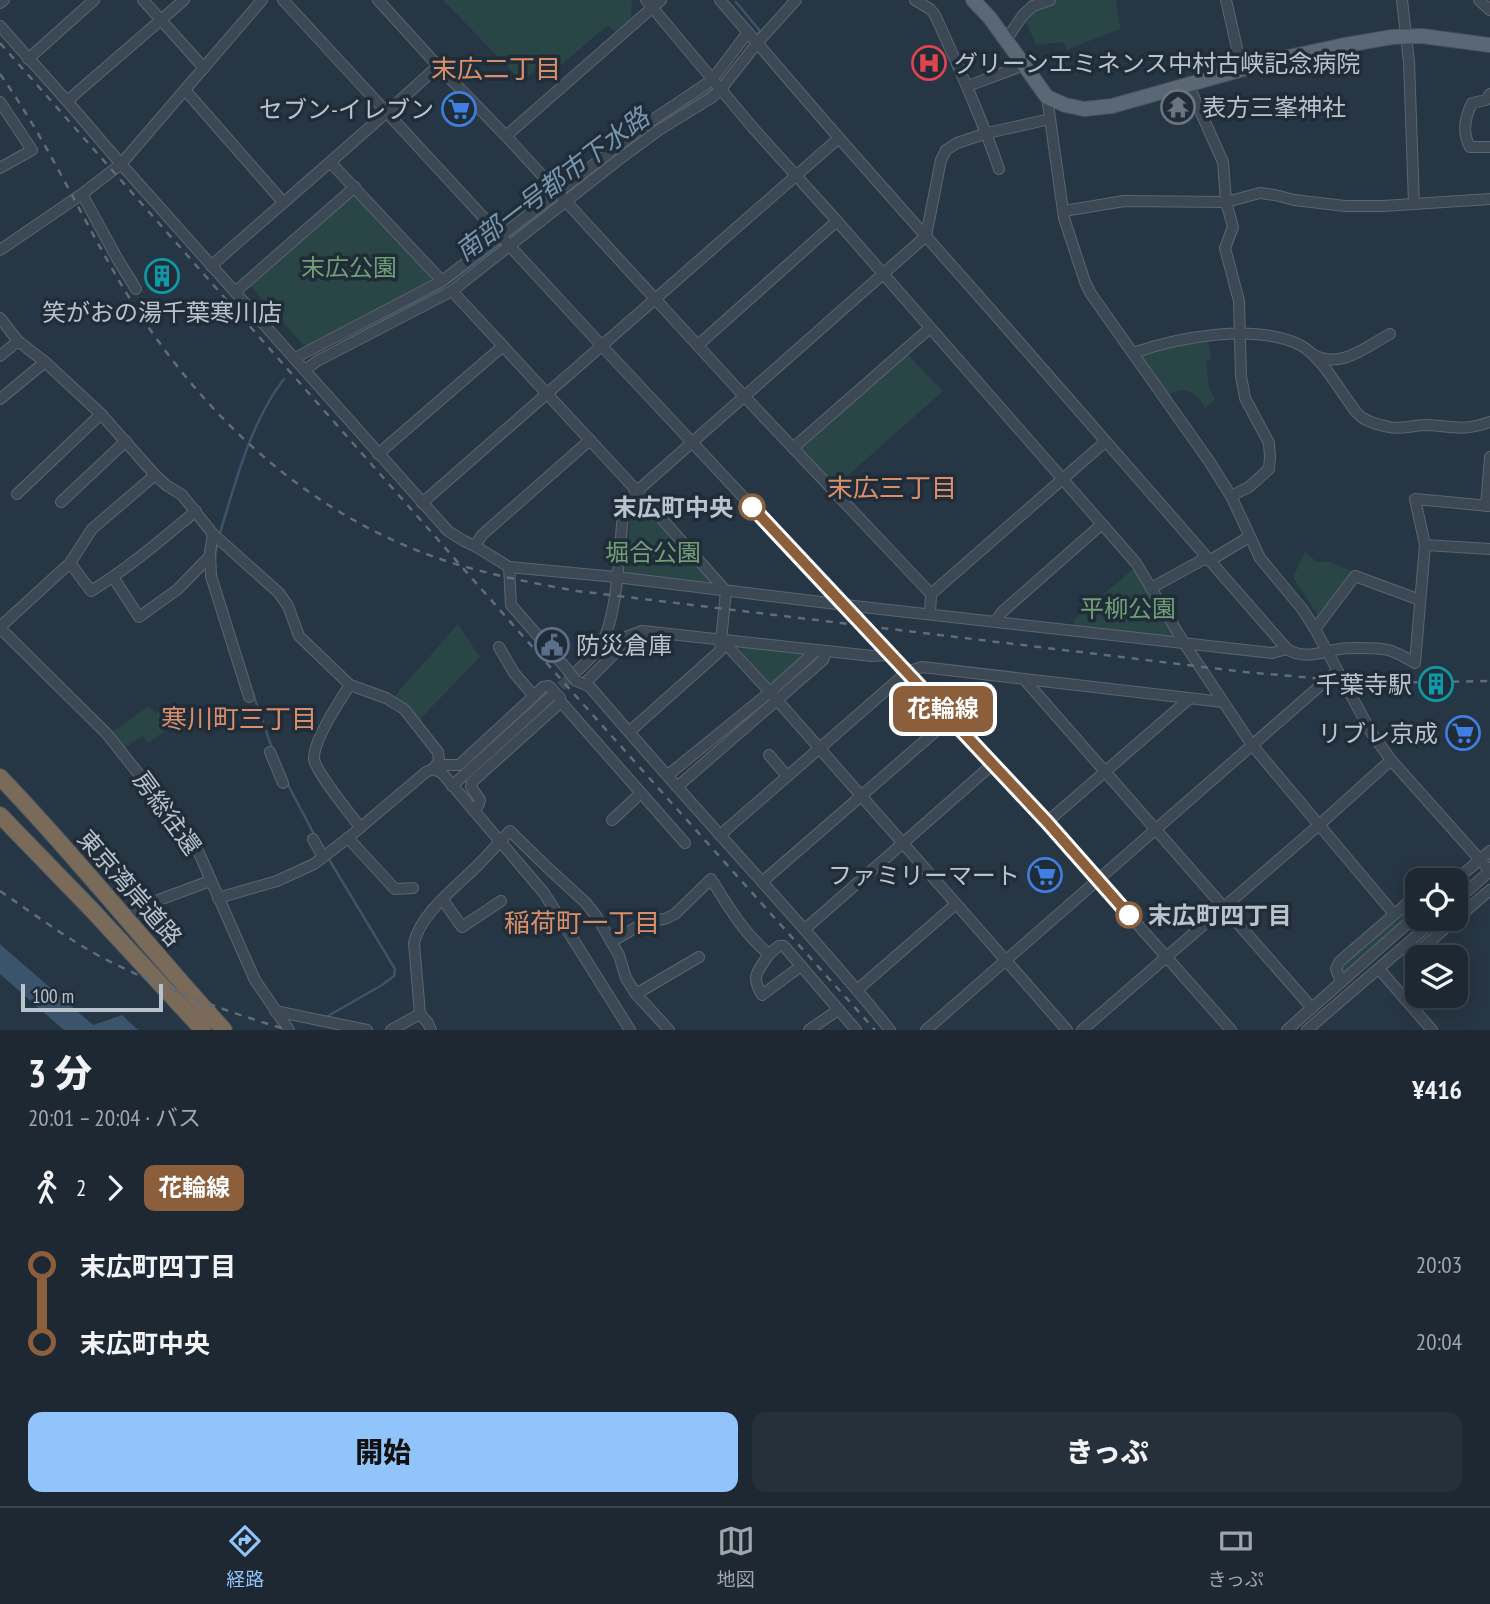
<!DOCTYPE html>
<html lang="ja">
<meta charset="utf-8">
<style>
body{margin:0;font-family:"PT Sans Narrow","Noto Sans JP",sans-serif;background:#25303b;color:#f1f3f6;height:100vh;display:flex;flex-direction:column;font-size:26px;white-space:nowrap}
*{box-sizing:border-box;margin:0}
p{font-size:23px;color:#a0a6ac}
.icon{flex:none;width:38px;height:38px;fill:none;stroke:currentColor;stroke-width:2;stroke-linecap:round;stroke-linejoin:round}
.map{position:relative;height:1030px;overflow:hidden}
.sheet{display:flex;flex-direction:column;background:#1d2833;flex:1}
.sheet>*{flex:none}
.badge{padding:0 14px;border-radius:10px;font-size:24px;line-height:46px}
.buttons{position:absolute;left:1405px;top:868px;display:grid;gap:14px}
.buttons a{display:grid;place-items:center;width:63px;height:63px;border-radius:14px;background:#1d2833;box-shadow:0 4px 18px #0003,0 0 0 2px #3b444e;font-size:35px}
.scale{position:absolute;left:21px;bottom:18px;width:142px;box-sizing:border-box;padding-left:7px;border:4px solid #b9c3cd;border-top:0;font-size:19px;line-height:24px;white-space:nowrap;color:#b9c3cd;-webkit-text-stroke:5px #202d39;paint-order:stroke}
.map>.badge{position:absolute;translate:-50% -50%;box-shadow:0 0 0 4px #fff}
.legs{display:flex;align-items:center;gap:10px;height:77px;padding:0 28px;font-size:23px}
.legs p{margin-inline-start:auto}
.summary{display:flex;align-items:center;justify-content:space-between;height:119px;padding:0 28px}
h1{font-size:38px;font-weight:800;line-height:52px}
.primary-button{display:flex;gap:14px;margin-top:auto;padding:14px 28px}
.primary-button a{flex:1;height:80px;border-radius:14px;background:#91c4fa;color:#111;font-size:28px;font-weight:800;line-height:80px;text-align:center}
.primary-button a+a{background:#25303b;color:#f1f3f6}
ul{padding:0 28px;list-style:none}
li{display:flex;align-items:center;gap:24px;height:77px;font-size:26px}
li i{display:grid;place-items:center;width:10px;height:100%;margin:0 9px;background:currentColor}
li i::after{content:'';width:18px;height:18px;margin:-9px;border:5px solid;border-radius:50%;background:#1d2833}
li p{margin-inline-start:auto}
li:first-child i{background:linear-gradient(#0000 50%,currentColor 0)}
li:last-child i{background:linear-gradient(currentColor 50%,#0000 0)}
.menu{display:flex;justify-content:space-around;align-items:center;height:98px;border-top:2px solid #3b444e;background:#1d2833;font-size:19px;color:#a0a6ac}
.menu a{display:grid;justify-items:center;gap:4px}
.menu .active{color:#91c4fa}
.map>svg:first-child{display:block}
.green{fill:#294545}
.water{fill:#3b546c}
.lines{fill:none;stroke-linecap:round;stroke-linejoin:round}
.stream{stroke:#3b546c;stroke-width:2.5}
.minor-tunnel{stroke:#3d4b59;stroke-width:10;stroke-dasharray:10 5;stroke-linecap:butt}
.minor-casing{stroke:#5a6671;stroke-width:12}
.major-casing{stroke:#45515d;stroke-width:16}
.highway-casing{stroke:#46535e;stroke-width:18}
.minor{stroke:#3c4854;stroke-width:10}
.major{stroke:#5a6774;stroke-width:14}
.highway{stroke:#7a6a59;stroke-width:16}
.rail{stroke:#5e6c7b;stroke-width:2.5;stroke-dasharray:7 7;stroke-linecap:butt}
.minor-bridge-casing{stroke:#5a6671;stroke-width:12;stroke-linecap:butt}
.minor-bridge{stroke:#3c4854;stroke-width:10}
.line-1-casing{stroke:#fff;stroke-width:16}
.line-1{stroke:#8b5e3c;stroke-width:10}
.stop-1-dot{fill:#fff;stroke:#8b5e3c;stroke-width:3.5}
.labels{text-anchor:middle;dominant-baseline:central;stroke-width:7;stroke-linejoin:round;paint-order:stroke}
.poi-label{font-size:24px;fill:#b9c3cd;stroke:#202d39;text-anchor:end}
.park-label{font-size:24px;fill:#709f76;stroke:#202d39}
.stop-label{font-size:24px;font-weight:bold;fill:#b9c3cd;stroke:#202d39;text-anchor:end}
.street-label{font-size:24px;fill:#b9c3cd;stroke:#202d39}
.neighbourhood-label{font-size:26px;fill:#d98f69;stroke:#202d39}
.water-label{font-size:26px;font-style:italic;fill:#7996b0;stroke:#202d39}
</style>
<div class="map">
<svg width="1490" height="1030" viewBox="0 0 1490 1030">
<rect width="100%" height="100%" fill="#273644"/>
<g class="green">
<polygon points="443,0 632,0 631,19 616,32 607,26 555,70 546,60 522,82"/>
<polygon points="1059,0 1116,0 1120,29 1066,50 1064,42 1036,45 1024,17 1034,9"/>
<polygon points="351,194 356,194 432,275 430,284 310,346 302,344 251,286 251,283"/>
<path d="M1208 341 1211 359 1206 361 1209 387 1215 400 1205 408C1195 391 1186 385 1168 395L1140 353 1159 346Z"/>
<polygon points="906,353 943,391 836,486 802,450 802,444"/>
<polygon points="643,503 711,579 710,584 629,575 625,570 631,514 636,504"/>
<polygon points="1305,552 1317,562 1331,562 1353,572 1318,616 1293,577"/>
<polygon points="1132,570 1137,572 1172,633 1170,638 1075,627 1073,620"/>
<polygon points="458,624 480,657 419,720 392,699"/>
<polygon points="743,645 802,652 805,657 776,682 769,682 740,650"/>
<polygon points="149,706 155,713 158,711 172,726 148,743 143,736 125,747 112,732"/>
<polygon points="1417,900 1417,907 1343,973 1343,966"/>
</g>
<polygon class="water" points="0,944 93,1025 122,1015 138,1030 64,1030 0,974"/>
<g class="lines">
<g class="stream">
<polyline points="736,2 760,31 757,36"/>
<polyline points="620,153 661,122 708,92 714,86"/>
<polyline points="564,195 601,167"/>
<polyline points="509,238 559,199"/>
<polyline points="337,345 442,288 504,242"/>
<path d="M220 533C236 481 250 423 284 379"/>
<polyline points="215,557 217,543"/>
<polyline points="253,694 272,748"/>
<polyline points="287,783 315,836"/>
<polyline points="327,856 395,969 394,976 382,985 328,1016"/>
</g>
<polyline class="minor-tunnel" points="550,697 578,670"/>
<g class="minor-casing">
<g id="minor">
<polyline points="143,0 204,68"/>
<polyline points="283,0 602,346 1047,822 1231,1030"/>
<polyline points="378,0 438,66 506,136 744,396 931,594 930,614"/>
<polyline points="646,0 754,129 837,221 1136,563 1184,643 1252,745 1394,914"/>
<path d="M720 0 839 138 999 319 1287 649C1304 660 1322 652 1340 649 1346 648 1352 648 1357 648 1386 648 1390 648 1415 663L1425 545 1415 499 1490 506"/>
<path d="M915 0 930 9 935 15C958 66 981 116 999 169"/>
<polyline points="1226,0 1242,70"/>
<polyline points="1402,0 1409,62 1414,204"/>
<polyline points="1479,0 1490,10"/>
<polyline points="0,3 4,0"/>
<polyline points="0,26 67,101 121,164 448,531 464,541 475,546 509,567 511,605 566,668"/>
<polyline points="1006,40 1023,15 1033,6 1050,0"/>
<polyline points="28,59 94,0"/>
<polyline points="1188,84 1223,162 1226,202 1233,227 1225,248 1239,301 1241,376 1245,398 1269,443 1270,457 1269,469 1249,487 1231,496"/>
<polyline points="968,86 1024,65"/>
<polyline points="185,90 283,202"/>
<path d="M1490 94 1486 100 1472 103C1465 117 1462 133 1470 147H1490"/>
<polyline points="1047,97 1064,218 1085,282 1091,294 1209,461 1231,496 1260,558 1303,610 1315,629 1371,732 1391,760 1490,871"/>
<polyline points="67,101 184,0"/>
<polyline points="0,102 32,150 0,168"/>
<polyline points="506,136 661,0"/>
<polyline points="331,163 442,281"/>
<polyline points="82,194 118,260 136,289"/>
<polyline points="1064,211 1124,201 1226,202 1260,193 1275,195 1294,200 1345,206 1383,206 1490,199"/>
<polyline points="0,250 82,194 121,164 262,0"/>
<path d="M211 266C287 199 364 134 438 66"/>
<polyline points="452,291 637,491 726,591 720,651 629,732"/>
<polyline points="235,292 355,187"/>
<polyline points="0,318 18,341 45,362 101,414 155,475 166,485 182,495 213,534 279,593 288,606 299,636 350,685 386,698 404,709 438,752 439,761 433,769"/>
<polyline points="698,345 837,221"/>
<path d="M1133 353C1179 337 1250 324 1296 343 1318 352 1335 383 1349 402 1352 406 1355 412 1359 415 1366 422 1380 425 1389 427 1401 430 1414 425 1426 425 1453 426 1462 432 1490 422"/>
<path d="M1314 355C1342 369 1365 347 1390 334"/>
<polyline points="0,356 18,341"/>
<polyline points="295,358 442,281 648,123 712,80 748,32"/>
<polyline points="305,370 317,361 452,291 617,161 659,130 711,98 721,89 758,42 796,0"/>
<polyline points="0,399 45,362"/>
<polyline points="793,448 930,328"/>
<polyline points="378,454 503,346"/>
<polyline points="17,494 101,414"/>
<polyline points="61,502 126,441"/>
<polyline points="422,503 839,138"/>
<polyline points="1486,506 1490,457"/>
<polyline points="213,534 210,552 211,576 249,697"/>
<polyline points="1425,545 1490,549"/>
<polyline points="475,546 482,535 590,440"/>
<polyline points="1209,561 1249,537"/>
<path d="M70 563 91 591C129 568 162 539 196 511"/>
<polyline points="509,567 616,577 845,605 1272,653 1287,649"/>
<polyline points="113,577 139,617 178,589 210,556"/>
<polyline points="1151,588 1206,558"/>
<polyline points="931,594 1105,442"/>
<polyline points="996,621 1002,612 1102,524"/>
<polyline points="0,627 70,563 92,529 155,475"/>
<polyline points="0,628 107,734 173,817 199,853 255,980 289,1030"/>
<polyline points="1315,629 1355,576 1420,600"/>
<polyline points="722,640 770,692 1067,1030"/>
<polyline points="499,647 514,673 534,696"/>
<path d="M578 670C586 663 594 655 600 646 618 618 619 550 623 515L626 505 637 491 926 236 941 160 946 150 957 143 987 133 1050 119"/>
<polyline points="1024,679 1312,1008"/>
<path d="M350 685C340 700 313 741 314 759 316 772 350 814 360 827"/>
<polyline points="561,702 685,843"/>
<polyline points="270,752 283,783"/>
<polyline points="769,755 787,776"/>
<polyline points="433,769 442,765 459,765 534,696 543,687 549,686 560,698 561,702 472,782 471,787 480,800 479,804 474,811"/>
<polyline points="668,775 770,692 817,650"/>
<polyline points="452,786 550,697"/>
<polyline points="678,786 823,660 826,651"/>
<polyline points="612,820 641,793"/>
<polyline points="1047,822 1189,699"/>
<polyline points="720,835 907,672 922,667 1223,702"/>
<polyline points="348,838 395,889 413,888"/>
<polyline points="313,839 323,857"/>
<polyline points="1456,880 1490,851"/>
<polyline points="762,882 951,718"/>
<polyline points="218,898 277,881 314,864 348,838 426,772 433,769 442,773 544,893 630,1030"/>
<polyline points="443,900 462,927 501,901"/>
<polyline points="1456,901 1490,871"/>
<polyline points="127,920 145,905 210,881"/>
<polyline points="805,929 993,764"/>
<path d="M611 942 647 921 665 919 675 914 711 879C728 906 744 934 769 954L779 946H784L856 1030"/>
<polyline points="1404,947 1411,952 1420,950 1490,890"/>
<path d="M769 954C758 972 750 975 762 995L801 966"/>
<polyline points="1379,969 1432,1030"/>
<polyline points="1341,982 1336,969 1339,962 1418,894"/>
<polyline points="857,990 956,904"/>
<polyline points="636,994 699,957"/>
<polyline points="275,1011 367,1030"/>
<polyline points="391,1030 420,1014"/>
<path d="M431 1030 428 1023 420 1014 414 943C421 912 459 885 480 863 490 853 500 841 510 831L550 870 586 903 597 917 619 955 626 978 636 994 669 1030"/>
<polyline points="809,1030 838,1010"/>
<path d="M890 1030C836 963 778 900 721 836 677 787 633 737 590 687L584 684 612 656 628 636 642 631 872 656 891 655"/>
<polyline points="926,1030 1337,671"/>
<polyline points="1082,1030 1319,825 1391,760"/>
<polyline points="1287,1030 1418,914"/>
<polyline points="1307,1030 1436,919"/>
</g>
</g>
<g class="major-casing">
<polyline id="major" points="973,0 990,18 1047,97 1065,105 1084,109 1112,106 1279,59 1340,46 1392,37 1422,36 1490,45"/>
</g>
<g class="highway-casing">
<g id="highway">
<path d="M0 777C78 858 148 947 224 1030"/>
<polyline points="0,815 92,910 203,1030"/>
</g>
</g>
<use href="#minor" class="minor"/>
<use href="#major" class="major"/>
<use href="#highway" class="highway"/>
<g class="rail">
<polyline points="0,43 574,694 875,1030"/>
<path d="M0 74C44 136 76 206 114 272 188 402 298 511 443 560 486 574 532 583 577 591L1245 672 1371 683 1490 681"/>
<path d="M0 891C34 914 67 939 103 958 162 988 224 1011 288 1030"/>
</g>
<g class="minor-bridge-casing">
<polyline id="minor-bridge" points="566,668 576,681 584,684"/>
</g>
<use href="#minor-bridge" class="minor-bridge"/>
</g>
<g class="lines">
<g class="line-1-casing">
<polyline id="line-1" points="752,507 1047,822 1129,915"/>
</g>
<use href="#line-1" class="line-1"/>
</g>
<defs>
<g id="hospital-ring" transform="scale(1.75)"><circle r="9.5" fill="#202d39" stroke="#e0444e" stroke-width="1.5"/><path d="M-5-5h3v3.5h4V-5h3V5h-3V1.5h-4V5h-3Z" fill="#e0444e"/></g>
<g id="temple-ring" transform="scale(1.75)"><circle r="9.5" fill="#202d39" stroke="#6b7280" stroke-width="1.5"/><path d="M0-6L5-2H3V0L6.5 2.5H4V6H1.5V3h-3V6H-4V2.5H-6.5L-3 0V-2H-5Z" fill="#6b7280"/></g>
<g id="supermarket-ring" transform="scale(1.75)"><circle r="9.5" fill="#202d39" stroke="#3f7fe0" stroke-width="1.5"/><path d="M-6-5.5h2.5l.6 2H6L4.5 2H-2.5L-4.4-4H-6ZM-1.5 3.2a1.3 1.3 0 1 0 .1 0ZM3 3.2a1.3 1.3 0 1 0 .1 0Z" fill="#3f7fe0"/></g>
<g id="building-ring" transform="scale(1.75)"><circle r="9.5" fill="#202d39" stroke="#0f9aa8" stroke-width="1.5"/><path d="M-4-6H4V6H1V3H-1V6H-4ZM-2.5-4.3h1.7v1.8h-1.7ZM.8-4.3h1.7v1.8H.8ZM-2.5-1h1.7V.8h-1.7ZM.8-1h1.7V.8H.8Z" fill="#0f9aa8"/></g>
<g id="civic-ring" transform="scale(1.75)"><circle r="9.5" fill="#202d39" stroke="#5c6f8a" stroke-width="1.5"/><path d="M-.6-6.5H3V-4.5H.6V-3L4-1V1h2V6H-6V1h2V-1L-.6-3ZM-1.2 2.5V6h2.4V2.5Z" fill="#5c6f8a"/></g>
</defs>
<g fill-rule="evenodd">
<use href="#hospital-ring" x="929" y="63"/>
<use href="#temple-ring" x="1178" y="107"/>
<use href="#supermarket-ring" x="459" y="109"/>
<use href="#building-ring" x="162" y="276"/>
<use href="#civic-ring" x="552" y="645"/>
<use href="#building-ring" x="1436" y="684"/>
<use href="#supermarket-ring" x="1463" y="733"/>
<use href="#supermarket-ring" x="1045" y="875"/>
</g>
<g class="stop-1-dot">
<circle cx="752" cy="507" r="12"/>
<circle cx="1129" cy="915" r="12"/>
</g>
<g class="labels">
<g class="poi-label">
<text x="954" y="63" text-anchor="start">グリーンエミネンス中村古峡記念病院</text>
<text x="1202" y="107" text-anchor="start">表方三峯神社</text>
<text x="434" y="109">セブン-イレブン</text>
<text x="162" y="312" text-anchor="middle">笑がおの湯千葉寒川店</text>
<text x="576" y="645" text-anchor="start">防災倉庫</text>
<text x="1412" y="684">千葉寺駅</text>
<text x="1438" y="733">リブレ京成</text>
<text x="1020" y="875">ファミリーマート</text>
</g>
<g class="park-label">
<text x="349" y="267">末広公園</text>
<text x="653" y="552">堀合公園</text>
<text x="1128" y="608">平柳公園</text>
</g>
<g class="stop-label">
<text x="733" y="507">末広町中央</text>
<text x="1148" y="915" text-anchor="start">末広町四丁目</text>
</g>
<g class="street-label">
<text transform="translate(167 813) rotate(54)">房総往還</text>
<text transform="translate(130 888) rotate(49)">東京湾岸道路</text>
</g>
<g class="neighbourhood-label">
<text x="496" y="68">末広二丁目</text>
<text x="892" y="487">末広三丁目</text>
<text x="239" y="718">寒川町三丁目</text>
<text x="582" y="922">稲荷町一丁目</text>
</g>
<g class="water-label">
<text transform="translate(552 184) rotate(-37)">南部一号都市下水路</text>
</g>
</g>
</svg>
<div class="buttons">
<a><svg class="icon" aria-label="locate" viewBox="0 0 24 24"><circle cx="12" cy="12" r="6"/><path d="M12 2v4M12 18v4M2 12h4M18 12h4"/></svg></a>
<a><svg class="icon" aria-label="layers" viewBox="0 0 24 24"><path d="M12 4l9 5-9 5-9-5zM3 14l9 5 9-5"/></svg></a>
</div>
<div class="scale">100 m</div>
<b class="badge" style="left:943px;top:709px;background:#8b5e3c;color:#fff">花輪線</b>
</div>
<section class="sheet">
<div class="summary"><div><h1>3 分</h1><p>20:01 – 20:04 · バス</p></div><b>¥416</b></div>
<div class="legs"><svg class="icon" aria-label="walk" viewBox="0 0 24 24"><circle cx="13" cy="4" r="2"/><path d="M13 8l-2 6 4 7M11 14l-3 7M7 12l3-4h3l4 4"/></svg>2<svg class="icon" aria-label="forward" viewBox="0 0 24 24"><path d="M9 5l7 7-7 7"/></svg><b class="badge" style="background:#8b5e3c;color:#fff">花輪線</b></div>
<ul>
<li><i style="color:#8b5e3c"></i><b>末広町四丁目</b><p>20:03</p></li>
<li><i style="color:#8b5e3c"></i><b>末広町中央</b><p>20:04</p></li>
</ul>
<div class="primary-button"><a>開始</a><a>きっぷ</a></div>
</section>
<nav class="menu">
<a class="active"><svg class="icon" aria-label="directions" viewBox="0 0 24 24"><path d="M12 3l9 9-9 9-9-9zM9 14v-3h6M13 9l2 2-2 2"/></svg>経路</a>
<a><svg class="icon" aria-label="map" viewBox="0 0 24 24"><path d="M3 6l6-2 6 2 6-2v14l-6 2-6-2-6 2zM9 4v14M15 6v14"/></svg>地図</a>
<a><svg class="icon" aria-label="tickets" viewBox="0 0 24 24"><path d="M3 7h18v10H3zM15 7v10"/></svg>きっぷ</a>
</nav>
